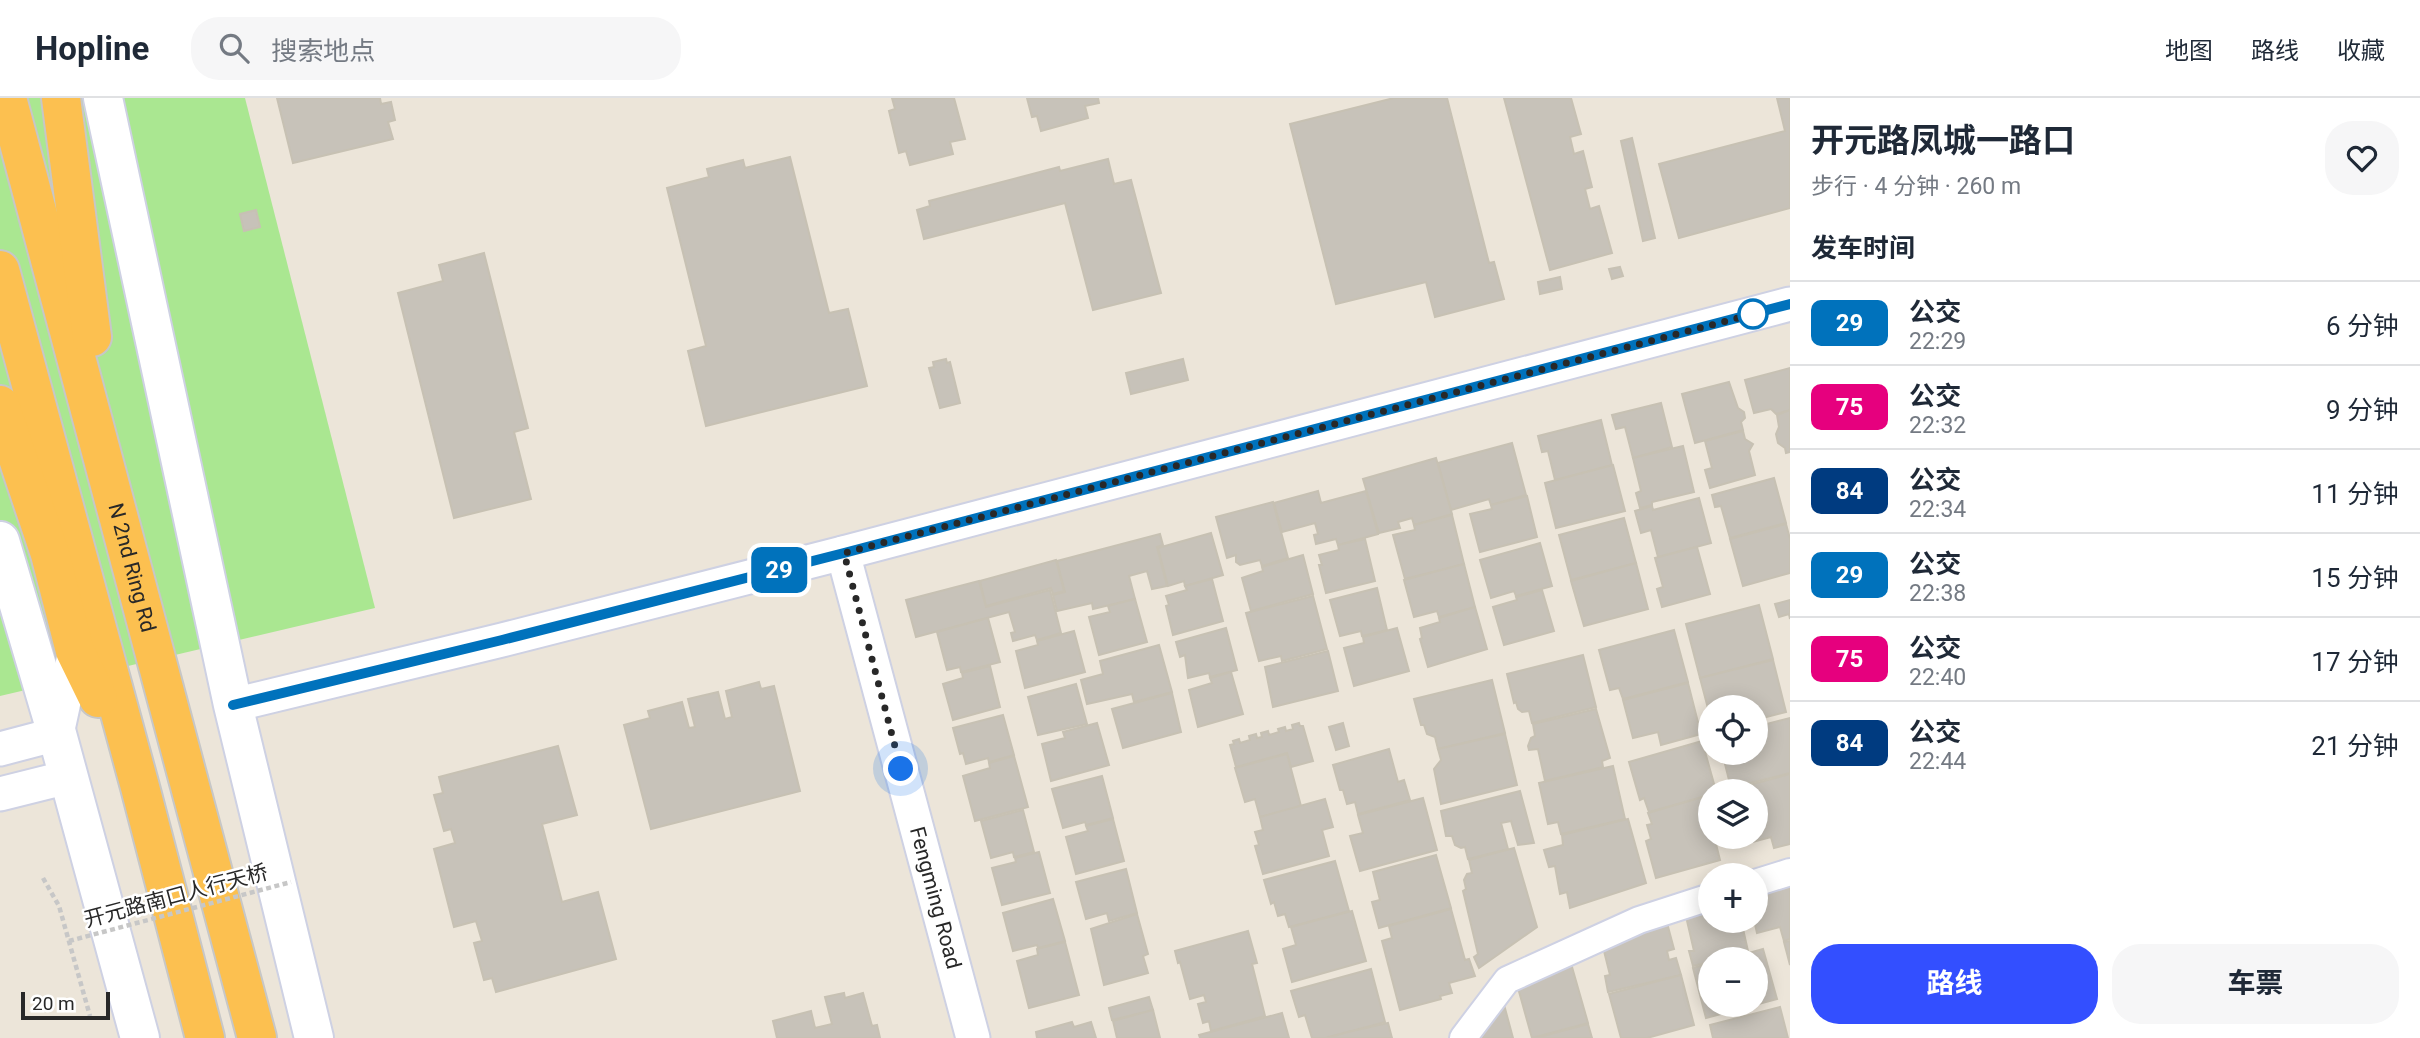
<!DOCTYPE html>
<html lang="zh">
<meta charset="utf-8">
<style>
body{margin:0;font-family:Roboto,"Noto Sans SC",sans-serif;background:#f6f6f7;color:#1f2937;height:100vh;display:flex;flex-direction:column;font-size:26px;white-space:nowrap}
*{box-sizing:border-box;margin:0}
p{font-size:23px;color:#747a83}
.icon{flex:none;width:38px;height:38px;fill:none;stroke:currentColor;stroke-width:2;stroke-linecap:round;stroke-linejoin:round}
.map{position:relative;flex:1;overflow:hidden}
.sheet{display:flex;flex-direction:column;background:#fff;width:630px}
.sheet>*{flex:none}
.badge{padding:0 14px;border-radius:10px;font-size:24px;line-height:46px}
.controls{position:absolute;left:1698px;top:597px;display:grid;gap:14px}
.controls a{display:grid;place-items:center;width:70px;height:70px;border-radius:50%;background:#fff;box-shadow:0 4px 18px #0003;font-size:35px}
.scale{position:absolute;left:21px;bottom:18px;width:89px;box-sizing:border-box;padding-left:7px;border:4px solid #282828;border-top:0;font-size:19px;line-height:24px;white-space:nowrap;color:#282828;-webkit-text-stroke:5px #fff;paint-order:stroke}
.you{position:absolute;width:35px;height:35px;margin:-18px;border:5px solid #fff;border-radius:50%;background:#1a73e8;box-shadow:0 0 0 10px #1a73e833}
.map>.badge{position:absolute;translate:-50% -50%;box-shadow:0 0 0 4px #fff}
h2{padding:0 21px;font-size:26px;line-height:63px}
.round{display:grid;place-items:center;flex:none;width:74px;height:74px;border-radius:28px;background:#f6f6f7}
.head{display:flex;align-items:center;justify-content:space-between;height:119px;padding:0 21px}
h1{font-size:33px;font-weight:700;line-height:52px}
.cta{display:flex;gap:14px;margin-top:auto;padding:14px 21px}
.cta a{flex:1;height:80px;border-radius:28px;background:#334fff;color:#fff;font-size:28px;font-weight:700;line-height:80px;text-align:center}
.cta a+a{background:#f6f6f7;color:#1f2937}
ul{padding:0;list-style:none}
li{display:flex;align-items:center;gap:21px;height:84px;padding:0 21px;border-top:2px solid #e0e1e3}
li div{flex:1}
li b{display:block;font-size:26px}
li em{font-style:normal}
li .badge{min-width:77px;font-weight:700;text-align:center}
header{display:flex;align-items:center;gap:42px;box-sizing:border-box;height:98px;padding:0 35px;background:#fff;border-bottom:2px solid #e0e1e3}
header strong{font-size:33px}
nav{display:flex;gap:38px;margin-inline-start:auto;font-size:24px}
.search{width:490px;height:63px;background:#f6f6f7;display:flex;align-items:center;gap:18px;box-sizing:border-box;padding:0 24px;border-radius:28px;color:#747a83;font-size:26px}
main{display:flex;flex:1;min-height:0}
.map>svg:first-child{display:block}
.green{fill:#aae791}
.building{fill:#c7c2b9;stroke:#c7c1b3;stroke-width:2}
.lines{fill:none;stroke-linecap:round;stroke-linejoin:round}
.minor-casing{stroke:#ced1e3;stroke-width:30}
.tertiary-casing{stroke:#ced1e3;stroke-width:37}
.secondary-casing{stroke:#ced1e3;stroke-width:42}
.trunk-casing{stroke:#c7c7c7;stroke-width:42}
.path{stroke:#c7c7c7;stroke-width:4.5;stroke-dasharray:5 3.5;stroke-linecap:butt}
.minor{stroke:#fff;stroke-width:26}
.tertiary{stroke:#fff;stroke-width:33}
.secondary{stroke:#fff;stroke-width:38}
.trunk{stroke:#fcc050;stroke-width:38}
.path-bridge{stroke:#c7c7c7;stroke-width:4.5;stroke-dasharray:5 3.5;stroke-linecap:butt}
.line-casing{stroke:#fff;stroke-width:16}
.line{stroke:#0072bc;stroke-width:10}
.walk{stroke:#282828;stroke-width:7;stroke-dasharray:0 12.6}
.stop-dot{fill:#fff;stroke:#0072bc;stroke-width:3.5}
.labels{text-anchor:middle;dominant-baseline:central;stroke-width:5;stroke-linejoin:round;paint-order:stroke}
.street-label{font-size:21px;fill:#282828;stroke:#fff}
</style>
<header>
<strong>Hopline</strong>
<div class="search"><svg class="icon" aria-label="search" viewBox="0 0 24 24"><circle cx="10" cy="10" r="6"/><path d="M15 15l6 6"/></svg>搜索地点</div>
<nav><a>地图</a><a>路线</a><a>收藏</a></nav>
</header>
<main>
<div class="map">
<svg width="1790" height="940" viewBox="0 0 1790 940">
<rect width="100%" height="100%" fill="#ece5d9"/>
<polygon class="green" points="0,0 245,0 375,510 0,598"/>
<g class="building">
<polygon points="277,0 380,0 381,6 391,4 395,22 388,24 393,41 293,65"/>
<polygon points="892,0 954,0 965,41 950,44 953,56 910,67 906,53 899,55 889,13 895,11"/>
<polygon points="1027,0 1098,0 1099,5 1085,8 1088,20 1041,33 1037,18 1032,19"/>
<polygon points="1394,0 1447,0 1489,165 1494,164 1504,201 1435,219 1426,184 1336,206 1290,26"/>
<polygon points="1504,0 1571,0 1581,36 1570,39 1574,56 1583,53 1592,89 1585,91 1590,111 1599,108 1612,155 1550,172"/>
<polygon points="1777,0 1790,0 1790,110 1679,140 1659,66 1785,33"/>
<polygon points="1632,40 1655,140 1643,143 1621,43"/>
<polygon points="790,59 829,215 848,211 867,288 706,328 688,253 706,248 667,90 709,79 707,71 743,62 745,70"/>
<polygon points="1108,61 1114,86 1131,82 1161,195 1093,212 1065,105 924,141 917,112 930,108 929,103 1059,69 1060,73"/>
<polygon points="256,112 260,129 244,133 240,116"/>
<polygon points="484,155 528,330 514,334 531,401 454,420 398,195 443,183 439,167"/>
<polygon points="1620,169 1623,178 1612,181 1609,171"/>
<polygon points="1560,179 1562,191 1540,196 1538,184"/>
<polygon points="946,261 947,265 950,264 960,305 940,310 929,270 934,269 933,264"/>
<polygon points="1183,261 1188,282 1131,296 1126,275"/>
<polygon points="1790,270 1790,312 1776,316 1771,311 1754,315 1745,282"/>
<polygon points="1729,284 1738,310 1744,314 1745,320 1741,324 1743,332 1695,345 1682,296"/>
<polygon points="1661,305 1672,349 1633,360 1625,329 1616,331 1612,317"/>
<polygon points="1790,312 1790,354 1786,355 1785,350 1778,345 1776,336 1779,329 1777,317"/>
<polygon points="1601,322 1612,367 1555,382 1548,353 1542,354 1538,338"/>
<polygon points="1743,333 1745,341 1753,346 1749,353 1755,377 1710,390 1705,372 1712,370 1705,343"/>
<polygon points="1512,345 1526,397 1491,407 1489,401 1451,412 1438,365"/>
<polygon points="1683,348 1694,394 1652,404 1652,407 1640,410 1636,395 1641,393 1633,360"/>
<polygon points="1436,360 1452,416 1414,427 1412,420 1398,424 1400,430 1379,435 1363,381"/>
<polygon points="1613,367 1625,413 1556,430 1545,385"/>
<polygon points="1774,380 1786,425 1730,440 1721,408 1715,409 1712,397"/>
<polygon points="1318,393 1321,405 1366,393 1378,436 1338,447 1336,441 1316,446 1314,437 1318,436 1315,425 1282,434 1274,405"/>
<polygon points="1527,398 1537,439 1480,454 1470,416 1492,411 1491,407"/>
<polygon points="1699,400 1711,445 1658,459 1651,432 1641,435 1635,413 1652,408 1653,412"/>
<polygon points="1273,404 1288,460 1262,468 1260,462 1240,467 1236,464 1236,457 1227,460 1216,419"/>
<polygon points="1452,417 1464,466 1405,481 1393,437 1415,432 1414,427"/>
<polygon points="1624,420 1636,465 1571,482 1559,437"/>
<polygon points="1786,426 1790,441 1790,475 1743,488 1730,441"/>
<polygon points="1211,435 1223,477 1185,488 1184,483 1168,488 1158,450"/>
<polygon points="1160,436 1163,447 1157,449 1167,488 1152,491 1147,473 1129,478 1135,501 1093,511 1092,505 1057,513 1053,497 1065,494 1057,463"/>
<polygon points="1365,441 1375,483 1326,495 1319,467 1322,467 1319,457 1339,452 1338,447"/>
<polygon points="1540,445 1552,488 1516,498 1514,493 1491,500 1480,462"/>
<polygon points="1697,449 1710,496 1662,509 1657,491 1663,489 1655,460"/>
<polygon points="1303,457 1313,496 1251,513 1242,480 1263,473 1262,469"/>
<polygon points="1056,462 1064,493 1053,496 1051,490 986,508 980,483"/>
<polygon points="1636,465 1648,511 1584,528 1571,483"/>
<polygon points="1464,466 1475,509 1439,519 1437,513 1414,519 1404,482"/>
<polygon points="1212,481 1223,523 1173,537 1166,508 1169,507 1166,498 1187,492 1185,488"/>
<polygon points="979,483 986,509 1050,492 1061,535 1037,542 1035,537 1013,543 1011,535 1015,534 1009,514 916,539 906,502"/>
<polygon points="1377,490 1387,532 1362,538 1361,533 1340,538 1330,502"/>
<polygon points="1542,492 1554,533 1504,547 1493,509 1517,502 1516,499"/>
<polygon points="1313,498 1327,551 1282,563 1281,558 1259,563 1246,515"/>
<polygon points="1135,501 1147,544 1099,557 1089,519 1110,514 1108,508"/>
<polygon points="1790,502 1790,521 1789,516 1779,519 1775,506"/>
<polygon points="1759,507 1773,561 1700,580 1686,526"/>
<polygon points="1475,509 1487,551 1428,569 1420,541 1422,540 1420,530 1440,524 1439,520"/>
<polygon points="988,520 1000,564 961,574 960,569 947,572 937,534"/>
<polygon points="1226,530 1237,572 1210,579 1209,575 1188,580 1185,557 1180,559 1176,544"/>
<polygon points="1397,530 1409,573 1354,588 1344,550 1364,545 1363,539"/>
<polygon points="1674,532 1688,584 1623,601 1619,590 1610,592 1599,552"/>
<polygon points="1074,533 1085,574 1025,590 1016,553 1038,547 1037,543"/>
<polygon points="1159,547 1172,594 1134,604 1132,596 1087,606 1081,582 1103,576 1100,563"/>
<polygon points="1328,553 1338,593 1273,609 1265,569"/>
<polygon points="1583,557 1596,609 1532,625 1529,613 1522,614 1518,611 1516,604 1514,605 1507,576"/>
<polygon points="1773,562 1786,614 1755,622 1755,609 1710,609 1710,618 1700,580"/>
<polygon points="990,568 1000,609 953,622 943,586 963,580 962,575"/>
<polygon points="1231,574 1243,616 1198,629 1189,592 1212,585 1210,580"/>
<polygon points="1492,582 1505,635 1438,651 1435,639 1427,636 1424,627 1421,627 1414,601"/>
<polygon points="759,584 761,591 774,588 800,693 651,731 624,627 650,620 648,613 682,604 689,630 695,629 688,601 718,594 725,621 732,619 726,593"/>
<polygon points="1688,585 1701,636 1661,647 1658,634 1633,640 1623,602"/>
<polygon points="1076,586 1087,626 1038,637 1028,599"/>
<polygon points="1172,595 1181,634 1123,650 1112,611"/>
<polygon points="1596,611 1610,660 1602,663 1603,669 1545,683 1538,651 1529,652 1528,648 1531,640 1535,638 1533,626"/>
<polygon points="1003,617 1014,657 989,664 988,660 966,666 963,655 960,656 953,630"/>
<polygon points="1790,620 1790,675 1731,690 1722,654 1755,654 1755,629"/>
<polygon points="1097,625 1109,667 1051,683 1042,646 1065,640 1063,634"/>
<polygon points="1299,625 1300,628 1303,628 1313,663 1291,669 1287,655 1236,669 1230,647 1234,646 1233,643 1239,641 1240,645 1250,642 1249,638 1256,636 1257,640 1262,639 1261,635 1268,633 1269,637 1279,634 1278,631 1285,629 1286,633 1293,631 1292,627"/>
<polygon points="1343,625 1349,648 1336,652 1329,629"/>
<polygon points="1505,636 1517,687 1441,706 1434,671 1441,662 1438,651"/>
<polygon points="1702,643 1716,693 1710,693 1710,697 1649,714 1644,700 1640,702 1629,664"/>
<polygon points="558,648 577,717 542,726 562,804 598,794 616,861 496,894 492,880 484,882 474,845 482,843 476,823 454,829 434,751 455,745 451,731 444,733 434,697 443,695 439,679"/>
<polygon points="1389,651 1398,684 1404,682 1410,702 1358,716 1355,704 1347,706 1343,692 1340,692 1333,667"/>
<polygon points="1287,656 1301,708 1260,719 1255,701 1245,704 1235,670"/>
<polygon points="1014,658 1028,709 975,723 963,678 990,670 989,665"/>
<polygon points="1613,668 1625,721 1561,736 1558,724 1548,726 1539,685"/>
<polygon points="1790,676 1790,746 1774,750 1771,739 1745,746 1743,738 1755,738 1755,693 1731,692"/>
<polygon points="1102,678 1113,720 1086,727 1085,724 1063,730 1052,691"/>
<polygon points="1520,693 1534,745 1518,747 1511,723 1501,725 1508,751 1468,761 1465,749 1461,750 1455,747 1452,738 1446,738 1441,713"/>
<polygon points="1703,699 1710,724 1710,738 1714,738 1720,762 1656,780 1646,743 1651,741 1647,727 1652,726 1648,715"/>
<polygon points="1423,700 1437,752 1360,773 1350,738 1363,735 1358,717"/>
<polygon points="1325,701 1333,729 1322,732 1329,758 1263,776 1255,748 1259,747 1255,734 1263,732 1260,719"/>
<polygon points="1023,712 1034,754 1014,759 1013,754 991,760 981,723"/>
<polygon points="1113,721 1124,763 1076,776 1066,739 1088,733 1086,728"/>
<polygon points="1628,721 1646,785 1570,810 1567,794 1560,796 1555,768 1549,769 1544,752 1563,747 1562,737"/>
<polygon points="1514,750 1537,829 1479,870 1474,859 1478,856 1463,793 1466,791 1464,782 1467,776 1472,775 1469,762"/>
<polygon points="1039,754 1050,795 1002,807 992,770 1016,764 1015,760"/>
<polygon points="1436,757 1451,810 1379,830 1372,804 1380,802 1373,774"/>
<polygon points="1335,763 1349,813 1289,829 1285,816 1278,818 1274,804 1271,806 1264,782"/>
<polygon points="1126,771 1137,815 1109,823 1107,815 1086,821 1076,784"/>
<polygon points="1790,776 1790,841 1784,843 1780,829 1757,835 1754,822 1755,779"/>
<polygon points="1053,801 1065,843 1038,850 1037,847 1013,853 1003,815"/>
<polygon points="1710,808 1710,822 1741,822 1748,853 1721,861 1710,861 1710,864 1693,868 1689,853 1694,853 1685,814"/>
<polygon points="1663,810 1674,851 1667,853 1669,862 1676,860 1681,877 1608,894 1605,878 1610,877 1601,841"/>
<polygon points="1451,811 1465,862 1469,861 1475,878 1449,885 1452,895 1440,898 1441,901 1400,912 1382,843 1392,840 1389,828"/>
<polygon points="1352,813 1366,863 1292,884 1283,851 1296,847 1291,829"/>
<polygon points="1137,816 1148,856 1143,858 1148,875 1104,887 1091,831"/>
<polygon points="1248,833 1257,865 1252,866 1265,918 1211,933 1209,923 1203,925 1198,906 1206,904 1204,897 1190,901 1180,864 1178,865 1175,853"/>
<polygon points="1790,843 1790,867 1784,844"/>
<polygon points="1065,844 1079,897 1029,910 1017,863 1038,857 1037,851"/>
<polygon points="1763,851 1777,901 1706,920 1693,870 1710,865 1710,906 1755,906 1755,861 1727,861"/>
<polygon points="1568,855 1588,925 1532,940 1518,890 1532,886 1528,873"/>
<polygon points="1371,871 1385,924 1325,940 1312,940 1305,917 1299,919 1291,893"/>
<polygon points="1681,877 1694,927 1647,940 1621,940 1609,896"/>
<polygon points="844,895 845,900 863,895 872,928 877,927 880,940 777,940 773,923 811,913 815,930 832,926 825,899"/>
<polygon points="1149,899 1153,912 1112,922 1109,910"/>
<polygon points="1503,903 1513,940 1466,940"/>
<polygon points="1780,909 1788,940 1713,940 1710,927"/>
<polygon points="1153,912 1160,940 1117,940 1113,923"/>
<polygon points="1282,915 1289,940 1200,940 1199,937"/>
<polygon points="1072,924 1074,929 1091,924 1096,940 1037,940 1036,934"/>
<polygon points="1388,925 1392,940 1327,940 1348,934"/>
<polygon points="1588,926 1592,940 1536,940"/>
</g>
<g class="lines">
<g class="minor-casing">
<g id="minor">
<polyline points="1755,785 1790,774"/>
<polyline points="1463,940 1507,882 1639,822 1710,799"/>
</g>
</g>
<g class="tertiary-casing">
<g id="tertiary">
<path id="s1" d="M843 455 973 940"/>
<polyline points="233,607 502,542 843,455 1790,206"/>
<polyline points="0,651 57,636 75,553"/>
<polyline points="0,696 68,679"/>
</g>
</g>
<g class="secondary-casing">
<g id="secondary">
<polyline points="103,0 233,607 314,940"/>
<polyline points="0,443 57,636 140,940"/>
</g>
</g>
<g class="trunk-casing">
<g id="trunk">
<path id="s2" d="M7 0 257 940"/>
<polyline points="61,0 92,239"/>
<polyline points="0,172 140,689 205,940"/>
<polyline points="0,307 50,456 75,553 98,600"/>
</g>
</g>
<polyline class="path" points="43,780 59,808 90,918"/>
<use href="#minor" class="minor"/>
<use href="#tertiary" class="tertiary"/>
<use href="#secondary" class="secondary"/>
<use href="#trunk" class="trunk"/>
<polyline class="path-bridge" points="69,843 291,784"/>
</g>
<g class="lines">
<g class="line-casing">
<polyline id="line" points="233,607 502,542 844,455 1790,206"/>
</g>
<use href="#line" class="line"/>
<polyline class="walk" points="901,671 844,455 1753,216"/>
</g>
<circle class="stop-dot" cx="1753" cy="216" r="14"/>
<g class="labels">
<g class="street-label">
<text stroke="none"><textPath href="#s2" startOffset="486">N 2nd Ring Rd</textPath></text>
<text transform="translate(176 798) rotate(-15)">开元路南口人行天桥</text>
<text stroke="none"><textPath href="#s1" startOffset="357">Fengming Road</textPath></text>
</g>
</g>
</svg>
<div class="controls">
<a><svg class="icon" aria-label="locate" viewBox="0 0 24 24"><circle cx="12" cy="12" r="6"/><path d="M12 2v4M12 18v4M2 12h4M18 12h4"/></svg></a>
<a><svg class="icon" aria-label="layers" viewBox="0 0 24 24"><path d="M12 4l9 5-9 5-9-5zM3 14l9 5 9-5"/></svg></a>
<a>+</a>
<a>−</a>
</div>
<div class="scale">20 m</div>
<div class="you" style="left:901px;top:671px"></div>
<b class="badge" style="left:779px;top:472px;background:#0072bc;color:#fff">29</b>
</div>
<section class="sheet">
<div class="head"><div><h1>开元路凤城一路口</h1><p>步行 · 4 分钟 · 260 m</p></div><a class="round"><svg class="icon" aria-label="heart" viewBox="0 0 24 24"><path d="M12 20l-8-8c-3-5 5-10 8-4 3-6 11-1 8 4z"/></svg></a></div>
<h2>发车时间</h2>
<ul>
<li><span class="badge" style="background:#0072bc;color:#fff">29</span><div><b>公交</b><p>22:29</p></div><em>6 分钟</em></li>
<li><span class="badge" style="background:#e6007e;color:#fff">75</span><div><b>公交</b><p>22:32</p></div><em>9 分钟</em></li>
<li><span class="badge" style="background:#003b80;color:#fff">84</span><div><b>公交</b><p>22:34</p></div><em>11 分钟</em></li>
<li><span class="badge" style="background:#0072bc;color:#fff">29</span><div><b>公交</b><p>22:38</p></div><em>15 分钟</em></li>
<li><span class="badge" style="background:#e6007e;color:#fff">75</span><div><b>公交</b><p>22:40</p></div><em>17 分钟</em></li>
<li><span class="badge" style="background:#003b80;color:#fff">84</span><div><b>公交</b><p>22:44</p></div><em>21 分钟</em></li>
</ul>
<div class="cta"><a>路线</a><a>车票</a></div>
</section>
</main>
